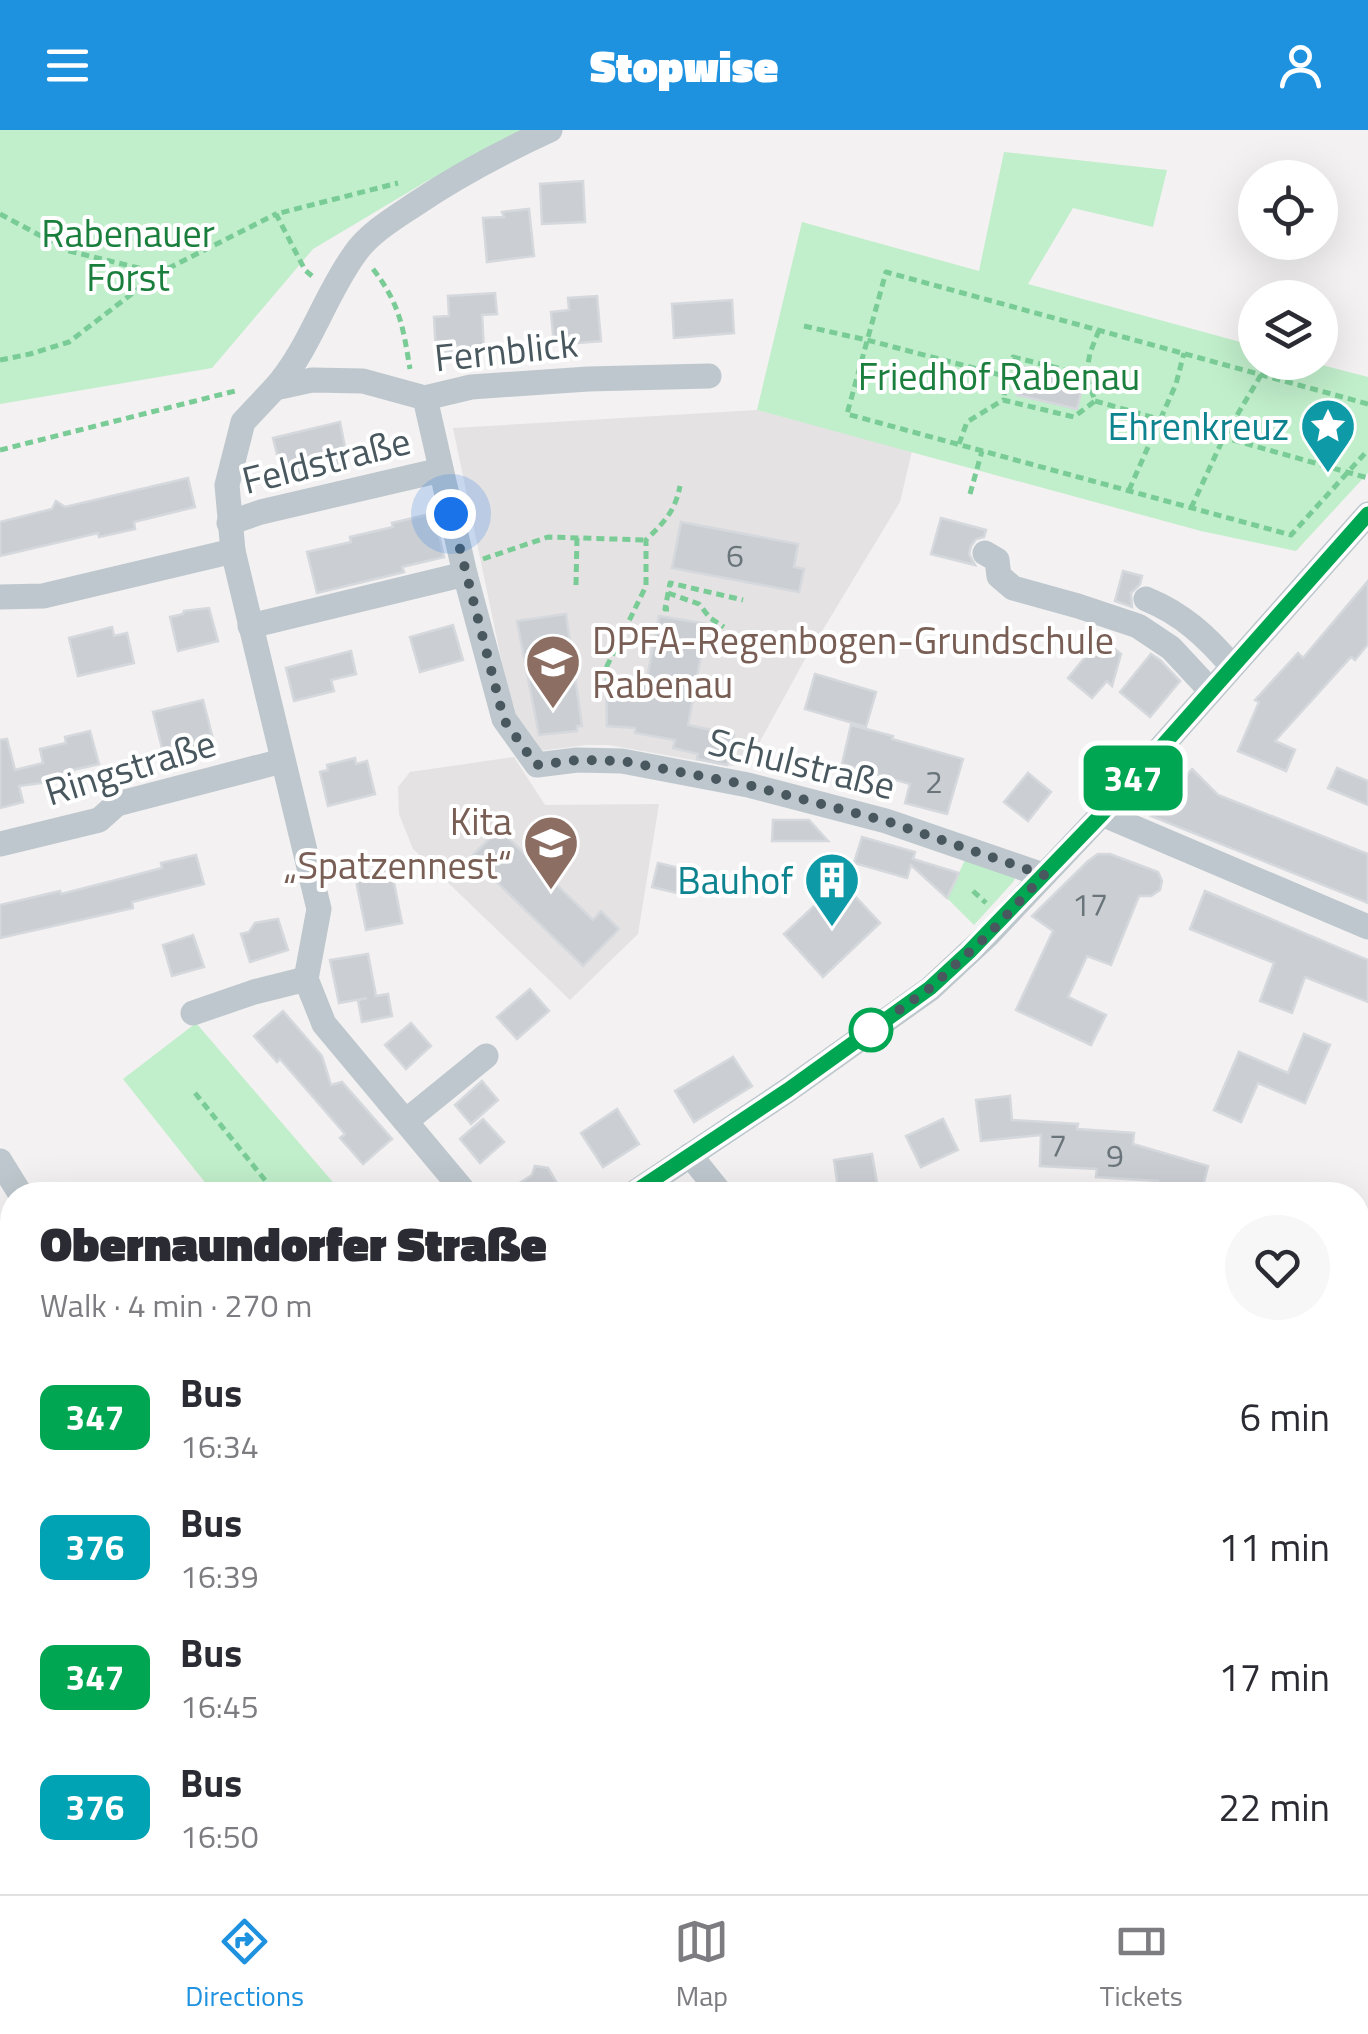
<!DOCTYPE html>
<meta charset="utf-8">
<style>
body{margin:0;font-family:"Titillium Web",sans-serif;background:#f7f7f7;color:#2b2b33;height:100vh;display:flex;flex-direction:column;font-size:38px;white-space:nowrap}
*{box-sizing:border-box;margin:0}
p{font-size:32px;color:#7c7c81}
.icon{flex:none;width:55px;height:55px;fill:none;stroke:currentColor;stroke-width:2;stroke-linecap:round;stroke-linejoin:round}
.map{position:relative;flex:1;overflow:hidden}
.sheet{position:absolute;left:0px;top:1052px;width:1370px;height:712px;display:flex;flex-direction:column;background:#fff;border-radius:40px 40px 0 0;box-shadow:0 10px 40px #0002}
.sheet>*{flex:none}
.badge{padding:0 20px;border-radius:15px;font-size:35px;line-height:65px}
.buttons{position:absolute;left:1238px;top:30px;display:grid;gap:20px}
.buttons a{display:grid;place-items:center;width:100px;height:100px;border-radius:50%;background:#fff;box-shadow:0 10px 40px #0002;font-size:50px}
.you{position:absolute;width:50px;height:50px;margin:-25px;border:8px solid #fff;border-radius:50%;background:#1a73e8;box-shadow:0 0 0 15px #1a73e833}
.map>.badge{position:absolute;translate:-50% -50%;box-shadow:0 0 0 5px #fff}
.round{display:grid;place-items:center;flex:none;width:105px;height:105px;border-radius:52px;background:#f7f7f7}
.headline{display:flex;align-items:center;justify-content:space-between;height:170px;padding:0 40px}
h1{font-size:48px;font-weight:800;line-height:75px}
ul{padding:0;list-style:none}
li{display:flex;align-items:center;gap:30px;height:130px;padding:0 40px}
li div{flex:1}
li b{display:block;font-size:38px}
li em{font-style:normal}
li .badge{min-width:110px;font-weight:700;text-align:center}
header{display:flex;justify-content:space-between;align-items:center;height:130px;padding:0 40px;background:#1f92df;color:#fff;font-size:45px;font-weight:800}
.tab-bar{display:flex;justify-content:space-around;align-items:center;height:140px;border-top:2px solid #e1e1e2;background:#fff;font-size:28px;color:#7c7c81}
.tab-bar a{display:grid;justify-items:center;gap:5px}
.tab-bar .active{color:#1f92df}
.map>svg:first-child{display:block}
.education{fill:#e4e2e3}
.green{fill:#c1eecb}
.building{fill:#cbcfd3;stroke:#d5d8dc;stroke-width:2.5}
.lines{fill:none;stroke-linecap:round;stroke-linejoin:round}
.path{stroke:#7acc96;stroke-width:5;stroke-dasharray:8 5;stroke-linecap:butt}
.minor{stroke:#bdc7cd;stroke-width:25}
.line-casing{stroke:#fff;stroke-width:22}
.line{stroke:#00a651;stroke-width:15}
.walk{stroke:#49575e;stroke-width:10;stroke-dasharray:0 18}
.stop-dot{fill:#fff;stroke:#00a651;stroke-width:5}
.labels{text-anchor:middle;dominant-baseline:central;stroke-width:8;stroke-linejoin:round;paint-order:stroke}
.number-label{font-size:32px;fill:#6a757b}
.park-label{font-size:38px;fill:#1a7e3c;stroke:#fff}
.street-label{font-size:38px;fill:#49575e;stroke:#fff}
.culture-label{font-size:38px;fill:#0d838f;stroke:#fff;text-anchor:end}
.education-label{font-size:38px;fill:#785e54;stroke:#fff;text-anchor:start}
</style>
<header><svg class="icon" aria-label="menu" viewBox="0 0 24 24"><path d="M4 6h16M4 12h16M4 18h16"/></svg>Stopwise<svg class="icon" aria-label="person" viewBox="0 0 24 24"><circle cx="12" cy="8" r="4"/><path d="M4 21q1-7 8-7t8 7"/></svg></header>
<div class="map">
<svg width="1368" height="1764" viewBox="0 0 1368 1764">
<rect width="100%" height="100%" fill="#f3f1f1"/>
<g class="education">
<polygon points="757,280 912,321 900,372 804,531 747,635 727,636 609,615 586,615 532,622 513,586 453,298"/>
<polygon points="514,627 545,675 659,674 638,804 570,870 413,719 399,684 398,657 410,642"/>
</g>
<g class="green">
<polygon points="0,0 527,0 427,51 313,119 212,238 0,274"/>
<polygon points="1004,22 1167,40 1153,97 1073,78 1028,154 1255,216 1255,232 1314,233 1368,247 1368,343 1296,421 1201,401 757,280 802,92 979,141"/>
<polygon points="965,730 1016,747 1013,752 974,795 947,768"/>
<polygon points="196,893 344,1065 205,1065 211,1060 123,949"/>
<polygon points="12,1421 12,1752 1358,1752 1358,1486 1368,1490 1368,1764 0,1764 0,1426"/>
</g>
<g class="building">
<polygon points="583,51 585,92 542,94 540,54"/>
<polygon points="529,79 534,126 487,132 483,88 504,87 502,82"/>
<polygon points="495,163 497,184 482,185 484,219 436,222 434,187 449,186 448,166"/>
<polygon points="597,166 601,211 554,215 551,182 569,180 568,168"/>
<polygon points="732,170 734,203 674,208 672,174"/>
<polygon points="1024,237 1084,251 1077,279 1017,265"/>
<polygon points="340,292 348,333 283,349 273,308"/>
<polygon points="188,348 195,377 134,392 135,399 99,407 98,403 0,426 0,392 52,379 56,371 65,377"/>
<polygon points="434,383 444,427 402,437 404,442 317,463 307,422 351,412 350,407 393,397 392,393"/>
<polygon points="941,388 986,400 984,407 976,409 971,416 969,424 975,435 931,424"/>
<polygon points="681,392 798,414 794,437 804,439 799,462 672,438"/>
<polygon points="1123,441 1142,446 1140,454 1131,463 1132,477 1115,471"/>
<polygon points="1368,451 1368,514 1355,530 1351,527 1275,611 1295,620 1286,641 1238,621 1259,572 1255,570 1298,523 1303,528"/>
<polygon points="209,478 218,511 178,521 170,487 183,484 184,481"/>
<polygon points="566,484 582,596 577,596 577,601 539,605 517,491"/>
<polygon points="659,486 707,494 688,595 734,605 727,635 697,629 698,624 673,618 675,610 635,603 635,598 607,596 606,550 646,553"/>
<polygon points="453,495 463,530 420,542 410,507"/>
<polygon points="112,497 114,506 127,503 134,533 78,546 69,508"/>
<polygon points="1101,508 1121,524 1112,556 1107,551 1092,568 1068,548"/>
<polygon points="351,521 356,544 331,550 334,561 294,571 286,538"/>
<polygon points="1151,524 1160,530 1180,551 1150,587 1120,562"/>
<polygon points="815,544 876,562 866,597 805,579"/>
<polygon points="203,570 214,613 164,626 153,582"/>
<polygon points="851,595 893,606 892,609 963,629 947,684 905,673 910,654 842,634"/>
<polygon points="90,601 99,634 73,640 74,646 49,652 19,656 23,672 0,678 0,610 7,609 15,640 43,633 40,619 66,613 65,607"/>
<polygon points="355,628 356,634 367,631 375,664 328,676 320,642 328,640 327,635"/>
<polygon points="1337,638 1368,651 1368,675 1328,658"/>
<polygon points="1192,639 1218,665 1368,724 1368,773 1151,686"/>
<polygon points="1028,643 1051,662 1028,691 1004,672"/>
<polygon points="773,690 809,690 828,711 772,711"/>
<polygon points="499,699 593,790 601,781 619,799 583,836 471,727"/>
<polygon points="862,707 915,722 913,729 959,743 947,768 911,735 907,748 854,733"/>
<polygon points="1098,724 1110,724 1158,742 1162,751 1160,760 1151,766 1139,766 1111,835 1087,826 1068,867 1106,885 1091,915 1016,880 1053,801 1032,786 1088,731"/>
<polygon points="196,725 204,754 132,772 133,778 0,808 0,775 60,761 61,764 120,749 162,738 161,733"/>
<polygon points="658,733 683,739 677,763 652,757"/>
<polygon points="391,738 402,793 366,800 355,746"/>
<polygon points="841,751 880,793 823,847 784,804"/>
<polygon points="1205,761 1368,830 1368,872 1305,847 1292,883 1260,871 1274,833 1190,799"/>
<polygon points="278,789 288,820 250,832 241,804 249,802 255,793"/>
<polygon points="193,805 204,837 172,846 163,815"/>
<polygon points="368,824 376,866 388,864 392,886 362,892 358,870 367,868 339,873 330,830"/>
<polygon points="530,859 549,881 517,909 497,887"/>
<polygon points="283,881 322,926 331,955 342,952 392,1009 363,1034 340,1008 345,1004 280,929 277,932 254,906"/>
<polygon points="411,893 431,916 406,939 385,915"/>
<polygon points="1304,904 1330,915 1305,973 1258,953 1241,992 1214,980 1239,922 1288,943"/>
<polygon points="733,927 752,956 694,992 675,961"/>
<polygon points="482,951 498,970 471,994 455,975"/>
<polygon points="1010,966 1012,990 1078,994 1077,999 1134,1003 1133,1014 1208,1036 1201,1065 1181,1065 1156,1058 1158,1051 1096,1047 1097,1039 1040,1036 1041,1005 981,1011 976,970"/>
<polygon points="617,979 639,1014 603,1037 581,1003"/>
<polygon points="483,989 504,1012 480,1033 460,1009"/>
<polygon points="943,989 958,1020 921,1037 906,1006"/>
<polygon points="872,1024 878,1059 839,1065 834,1030"/>
<polygon points="535,1036 548,1038 564,1065 501,1065 532,1045"/>
</g>
<g class="lines">
<g class="path">
<polyline points="0,84 69,121 159,143"/>
<path d="M373 139C400 174 403 197 410 239"/>
<polyline points="312,146 305,140 276,84 398,53"/>
<polyline points="804,196 867,210 1008,247"/>
<polyline points="0,230 30,224 69,212 159,143 276,84"/>
<polyline points="1086,245 1090,223 1099,200"/>
<polyline points="1095,271 1368,348"/>
<polyline points="1368,274 886,142 847,284 1291,405 1368,320"/>
<polyline points="959,314 967,292 1003,270 1074,287 1095,271 1086,245 1013,227 1003,270"/>
<polyline points="0,320 239,260"/>
<polyline points="1129,360 1176,254 1184,223"/>
<polyline points="970,364 982,321"/>
<polyline points="1191,378 1224,307 1261,245"/>
<polyline points="483,429 548,407 646,410"/>
<polyline points="576,455 577,406"/>
<polyline points="668,463 699,474 710,488 724,497"/>
<polyline points="669,479 665,479 670,453 743,470"/>
<path d="M608 550 607 536 646 456V410C664 392 675 382 680 356"/>
<polyline points="973,761 986,773"/>
<polyline points="195,963 277,1065"/>
<polyline points="1358,1702 1368,1704"/>
<polyline points="401,1764 402,1752"/>
<polyline points="1364,1764 1368,1756"/>
</g>
<g class="minor">
<path d="M275 258C309 220 324 167 354 125 368 104 393 89 414 75 457 46 502 22 550 0"/>
<polyline points="425,268 465,444 504,589 537,635 577,630 622,631 748,655 886,691 1043,745"/>
<polyline points="229,393 261,382 441,340"/>
<polyline points="985,423 997,430 999,446 1013,458 1078,476 1138,496 1171,518 1211,561"/>
<polyline points="0,467 43,466 233,421"/>
<path d="M1146 469C1183 484 1207 507 1232 536"/>
<polyline points="250,496 465,444"/>
<polyline points="1102,684 1368,797"/>
<polyline points="0,714 99,690 117,674 282,631"/>
<polyline points="193,883 254,862 306,849"/>
<polyline points="406,991 486,926"/>
<polyline points="690,1025 722,1065"/>
<polyline points="0,1031 21,1065"/>
<polyline points="467,1065 324,894 306,849 319,779 233,421 227,355 243,292 275,258 312,250 363,251 425,268 471,257 588,249 709,246"/>
<polyline points="631,1065 788,960 930,859 989,804 1102,684 1368,384"/>
<polyline points="1358,1176 1368,1180"/>
<polyline points="0,1413 12,1408"/>
</g>
</g>
<g class="lines">
<g class="line-casing">
<polyline id="line" points="630,1065 788,960 930,858 969,822 1102,684 1368,384"/>
</g>
<use href="#line" class="line"/>
<polyline class="walk" points="451,384 504,590 536,635 578,630 622,631 748,655 886,691 1044,745 989,804 930,858 871,900"/>
</g>
<defs>
<g id="sight-pin" transform="scale(2.875)"><path d="M0 17L-7.5 6A9.5 9.5 0 1 1 7.5 6Z" fill="#0f9aa8" stroke="#fff"/><path d="M0-6L1.8-2.2L6-1.7L2.9 1.2L3.7 5.4L0 3.3L-3.7 5.4L-2.9 1.2L-6-1.7L-1.8-2.2Z" fill="#fff"/></g>
<g id="school-pin" transform="scale(2.875)"><path d="M0 17L-7.5 6A9.5 9.5 0 1 1 7.5 6Z" fill="#8d6e63" stroke="#fff"/><path d="M0-5L7-2L0 1L-7-2ZM-4 1L0 2.5L4 1V4Q0 6-4 4Z" fill="#fff"/></g>
<g id="building-pin" transform="scale(2.875)"><path d="M0 17L-7.5 6A9.5 9.5 0 1 1 7.5 6Z" fill="#0f9aa8" stroke="#fff"/><path d="M-4-6H4V6H1V3H-1V6H-4ZM-2.5-4.3h1.7v1.8h-1.7ZM.8-4.3h1.7v1.8H.8ZM-2.5-1h1.7V.8h-1.7ZM.8-1h1.7V.8H.8Z" fill="#fff"/></g>
</defs>
<g fill-rule="evenodd">
<use href="#sight-pin" x="1328" y="296"/>
<use href="#school-pin" x="553" y="532"/>
<use href="#school-pin" x="551" y="713"/>
<use href="#building-pin" x="832" y="750"/>
</g>
<circle class="stop-dot" cx="871" cy="900" r="20"/>
<g class="labels">
<g class="number-label">
<text x="735" y="425">6</text>
<text x="934" y="651">2</text>
<text x="1090" y="774">17</text>
<text x="1058" y="1015">7</text>
<text x="1115" y="1025">9</text>
</g>
<g class="park-label">
<text x="128" y="103">Rabenauer<tspan x="128" dy="44">Forst</tspan></text>
<text x="999" y="246">Friedhof Rabenau</text>
</g>
<g class="street-label">
<text transform="translate(506 220) rotate(-6)">Fernblick</text>
<text transform="translate(326 330) rotate(-14)">Feldstraße</text>
<text transform="translate(802 633) rotate(14)">Schulstraße</text>
<text transform="translate(130 637) rotate(-17)">Ringstraße</text>
</g>
<g class="culture-label">
<text x="1289" y="296">Ehrenkreuz</text>
<text x="793" y="750">Bauhof</text>
</g>
<g class="education-label">
<text x="592" y="510">DPFA-Regenbogen-Grundschule<tspan x="592" dy="44">Rabenau</tspan></text>
<text x="512" y="691" text-anchor="end">Kita<tspan x="512" dy="44">„Spatzennest“</tspan></text>
</g>
</g>
</svg>
<div class="buttons">
<a><svg class="icon" aria-label="locate" viewBox="0 0 24 24"><circle cx="12" cy="12" r="6"/><path d="M12 2v4M12 18v4M2 12h4M18 12h4"/></svg></a>
<a><svg class="icon" aria-label="layers" viewBox="0 0 24 24"><path d="M12 4l9 5-9 5-9-5zM3 14l9 5 9-5"/></svg></a>
</div>
<div class="you" style="left:451px;top:384px"></div>
<b class="badge" style="left:1133px;top:648px;background:#00a651;color:#fff">347</b>
<section class="sheet">
<div class="headline"><div><h1>Obernaundorfer Straße</h1><p>Walk · 4 min · 270 m</p></div><a class="round"><svg class="icon" aria-label="heart" viewBox="0 0 24 24"><path d="M12 20l-8-8c-3-5 5-10 8-4 3-6 11-1 8 4z"/></svg></a></div>
<ul>
<li><span class="badge" style="background:#00a651;color:#fff">347</span><div><b>Bus</b><p>16:34</p></div><em>6 min</em></li>
<li><span class="badge" style="background:#00a3b4;color:#fff">376</span><div><b>Bus</b><p>16:39</p></div><em>11 min</em></li>
<li><span class="badge" style="background:#00a651;color:#fff">347</span><div><b>Bus</b><p>16:45</p></div><em>17 min</em></li>
<li><span class="badge" style="background:#00a3b4;color:#fff">376</span><div><b>Bus</b><p>16:50</p></div><em>22 min</em></li>
</ul>
</section>
</div>
<nav class="tab-bar">
<a class="active"><svg class="icon" aria-label="directions" viewBox="0 0 24 24"><path d="M12 3l9 9-9 9-9-9zM9 14v-3h6M13 9l2 2-2 2"/></svg>Directions</a>
<a><svg class="icon" aria-label="map" viewBox="0 0 24 24"><path d="M3 6l6-2 6 2 6-2v14l-6 2-6-2-6 2zM9 4v14M15 6v14"/></svg>Map</a>
<a><svg class="icon" aria-label="tickets" viewBox="0 0 24 24"><path d="M3 7h18v10H3zM15 7v10"/></svg>Tickets</a>
</nav>
